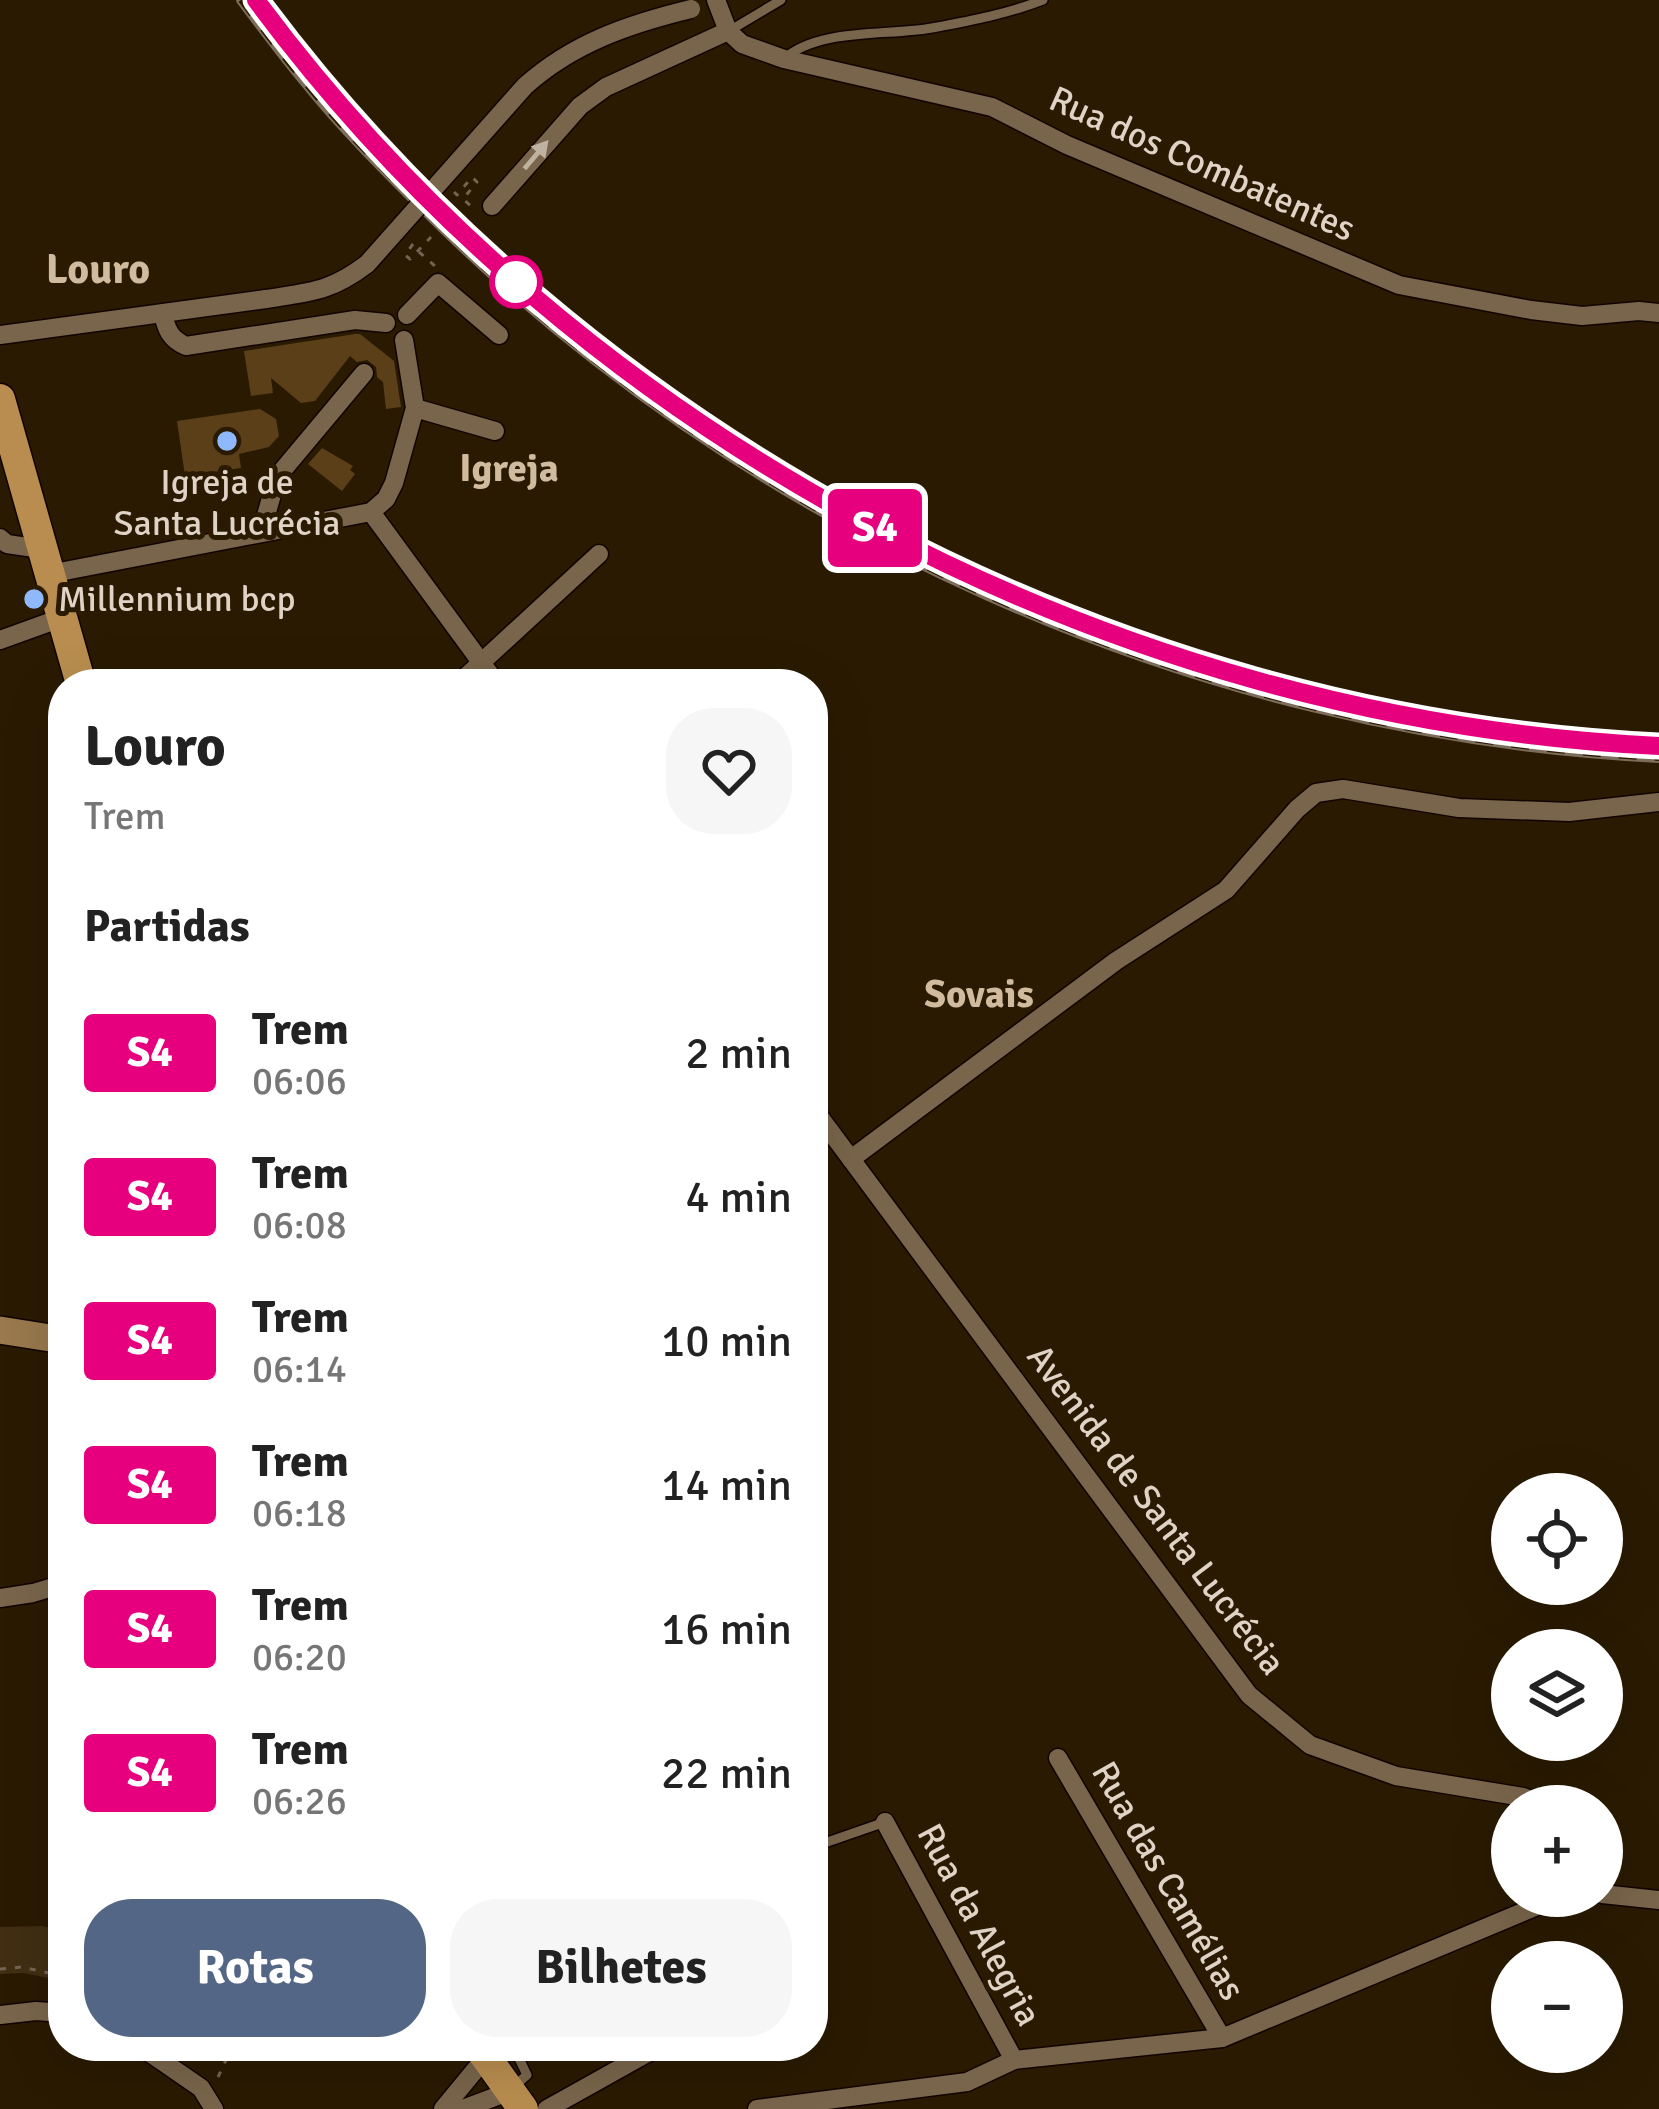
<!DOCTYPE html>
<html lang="pt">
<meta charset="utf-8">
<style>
body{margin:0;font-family:Signika,sans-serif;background:#f6f6f6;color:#222;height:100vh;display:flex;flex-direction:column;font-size:45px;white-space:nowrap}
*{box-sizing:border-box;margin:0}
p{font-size:39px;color:#767676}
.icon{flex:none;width:66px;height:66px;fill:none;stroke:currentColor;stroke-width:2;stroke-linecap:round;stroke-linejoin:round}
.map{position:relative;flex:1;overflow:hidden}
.drawer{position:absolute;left:48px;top:669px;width:780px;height:1392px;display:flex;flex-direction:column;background:#fff;border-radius:48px;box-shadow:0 12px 48px #0002}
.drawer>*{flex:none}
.badge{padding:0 24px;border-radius:9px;font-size:42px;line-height:78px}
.tools{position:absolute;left:1491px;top:1473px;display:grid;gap:24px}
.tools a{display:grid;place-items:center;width:132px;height:132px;border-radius:50%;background:#fff;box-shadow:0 12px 48px #0002;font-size:60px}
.map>.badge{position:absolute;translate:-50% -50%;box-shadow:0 0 0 6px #fff}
h2{padding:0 36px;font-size:45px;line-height:108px}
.round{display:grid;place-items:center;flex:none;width:126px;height:126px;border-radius:48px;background:#f6f6f6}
.summary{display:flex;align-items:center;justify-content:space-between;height:204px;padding:0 36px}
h1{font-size:57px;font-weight:800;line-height:90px}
.button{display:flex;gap:24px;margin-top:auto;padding:24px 36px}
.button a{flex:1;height:138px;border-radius:48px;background:#536685;color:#fff;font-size:48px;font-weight:800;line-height:138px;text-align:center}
.button a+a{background:#f6f6f6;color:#222}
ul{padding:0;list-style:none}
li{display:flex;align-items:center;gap:36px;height:144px;padding:0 36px}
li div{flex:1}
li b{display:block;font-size:45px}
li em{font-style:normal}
li .badge{min-width:132px;font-weight:700;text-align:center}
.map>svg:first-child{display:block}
.green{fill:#412e13}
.building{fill:#5a3f19}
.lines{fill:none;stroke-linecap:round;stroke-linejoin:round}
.lane-casing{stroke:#120400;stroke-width:12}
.street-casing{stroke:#120400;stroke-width:21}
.secondary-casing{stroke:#120400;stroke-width:30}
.primary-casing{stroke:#120400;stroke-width:33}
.path{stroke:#736551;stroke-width:3;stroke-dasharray:6 9;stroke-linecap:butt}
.lane{stroke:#79654b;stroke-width:9}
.street{stroke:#79654b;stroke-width:18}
.secondary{stroke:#99794d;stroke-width:27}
.primary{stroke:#b98d4f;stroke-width:30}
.rail-casing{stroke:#7b6d5a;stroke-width:10}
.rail{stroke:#2a1a02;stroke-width:6;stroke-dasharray:18;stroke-linecap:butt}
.street-bridge-casing{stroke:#120400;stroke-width:21;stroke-linecap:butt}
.street-bridge{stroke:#79654b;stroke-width:18}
.oneway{fill:#c0b2a0}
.line-casing{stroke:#fff;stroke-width:27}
.line{stroke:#e6007e;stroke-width:18}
.stop-dot{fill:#fff;stroke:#e6007e;stroke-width:6}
.poi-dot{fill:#8fb8fd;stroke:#2a1a02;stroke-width:4.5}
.labels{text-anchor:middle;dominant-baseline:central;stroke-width:10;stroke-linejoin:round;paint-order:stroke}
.street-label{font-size:36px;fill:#dfd3c5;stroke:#2a1a02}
.poi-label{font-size:36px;fill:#dfd3c5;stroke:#2a1a02}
.neighbourhood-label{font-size:39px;font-weight:bold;fill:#d1bb9e;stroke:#2a1a02}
.quarter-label{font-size:42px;font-weight:bold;fill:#d1bb9e;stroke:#2a1a02}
</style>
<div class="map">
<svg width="1659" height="2109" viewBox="0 0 1659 2109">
<rect width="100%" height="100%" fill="#2a1a02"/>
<polygon class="green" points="42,1926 63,1931 63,1981 24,1973 0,1974 0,1927"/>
<g class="building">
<polygon points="355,334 360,334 394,361 401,407 386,409 383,382 377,377 376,367 367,360 357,362 350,356 315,401 301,403 271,378 273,393 251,396 244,351"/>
<polygon points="260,409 276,419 279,436 269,447 239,454 241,468 185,476 177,421"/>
<polygon points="322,448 353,466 350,470 355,474 342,491 308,464"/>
</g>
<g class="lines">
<g class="lane-casing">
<g id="lane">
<polyline points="729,31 781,0"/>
<path d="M784 59C818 28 888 36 932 28 969 21 1007 14 1043 0"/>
<polyline points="813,1847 885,1822"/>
<polyline points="512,2088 527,2075 513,2046"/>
</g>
</g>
<g class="street-casing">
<g id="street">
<polyline points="728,31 742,44 784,59 992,107 1067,145 1399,285 1531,310 1582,316 1639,311 1659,313"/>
<polyline points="492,206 580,106 606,87 728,31 716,0"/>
<path d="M163 313C166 329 170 339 186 346L355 320 386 323"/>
<polyline points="407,315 438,283 499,335"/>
<polyline points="0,335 266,299"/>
<polyline points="415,408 495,431"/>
<polyline points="371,512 497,684"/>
<polyline points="261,533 277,477 364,373"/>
<polyline points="0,538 7,544 41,549"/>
<polyline points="49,574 371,512 386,499 394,483 415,408 404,340"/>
<polyline points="0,640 61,618"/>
<polyline points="458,684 599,554"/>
<polyline points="813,1108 1249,1695 1310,1745 1396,1776 1523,1797 1546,1806"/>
<polyline points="851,1159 1116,961 1226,890 1297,809 1316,793 1343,789 1459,808 1569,812 1659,802"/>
<polyline points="0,1598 33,1593 63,1584"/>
<polyline points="1058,1758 1222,2038"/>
<polyline points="885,1822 1014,2060"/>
<polyline points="1602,1894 1659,1900"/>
<polyline points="0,2015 36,2011 63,2013"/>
<polyline points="140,2046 201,2088 214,2109"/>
<polyline points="443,2109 485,2058"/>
<polyline points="463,2109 508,2092"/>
<polyline points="547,2109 651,2051"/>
<polyline points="757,2109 967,2082 1014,2060 1222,2038 1561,1896"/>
</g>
</g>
<g class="secondary-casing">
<polyline id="secondary" points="0,1330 63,1340"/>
</g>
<g class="primary-casing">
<g id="primary">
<polyline points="0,399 81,684"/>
<polyline points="478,2046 523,2109"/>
</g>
</g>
<g class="path">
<polyline points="454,192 457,195 472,177 477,182 463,199 471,206"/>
<polyline points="413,244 405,255 410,259 431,237"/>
<polyline points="419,252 435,266"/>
<polyline points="0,1969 22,1967 63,1976"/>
<polyline points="218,2077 226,2060 220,2046"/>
</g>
<use href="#lane" class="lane"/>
<use href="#street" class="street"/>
<use href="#secondary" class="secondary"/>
<use href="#primary" class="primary"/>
<g class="rail-casing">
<path id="rail" d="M241 0C263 29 284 58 308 86 342 128 381 167 419 205 746 533 1196 735 1659 758"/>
</g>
<use href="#rail" class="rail"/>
<g class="street-bridge-casing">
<path id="street-bridge" d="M266 299C311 292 330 292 367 264L525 86C573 43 629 24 691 9"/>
</g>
<use href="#street-bridge" class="street-bridge"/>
</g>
<defs><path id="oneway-solid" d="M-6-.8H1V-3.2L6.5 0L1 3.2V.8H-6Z" transform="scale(3)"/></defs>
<use class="oneway" href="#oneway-solid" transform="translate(536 155) rotate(-50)"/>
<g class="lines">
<g class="line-casing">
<path id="line" d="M256 0C581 439 1114 720 1659 746"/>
</g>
<use href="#line" class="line"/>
</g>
<circle class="stop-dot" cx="516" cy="282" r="24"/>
<g class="poi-dot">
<circle cx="227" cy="441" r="12"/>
<circle cx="34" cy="599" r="12"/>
</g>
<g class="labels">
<g class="street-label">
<text transform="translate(1202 164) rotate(24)">Rua dos Combatentes</text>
<text transform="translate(1156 1510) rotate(53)">Avenida de Santa Lucrécia</text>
<text transform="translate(1168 1881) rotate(60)">Rua das Camélias</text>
<text transform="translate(979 1925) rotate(62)">Rua da Alegria</text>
</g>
<g class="poi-label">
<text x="227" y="482">Igreja de<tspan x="227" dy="41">Santa Lucrécia</tspan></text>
<text x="58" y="599" text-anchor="start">Millennium bcp</text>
</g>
<g class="neighbourhood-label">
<text x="509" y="468">Igreja</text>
<text x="979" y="994">Sovais</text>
</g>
<g class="quarter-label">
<text x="98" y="269">Louro</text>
</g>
</g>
</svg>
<div class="tools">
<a><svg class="icon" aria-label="locate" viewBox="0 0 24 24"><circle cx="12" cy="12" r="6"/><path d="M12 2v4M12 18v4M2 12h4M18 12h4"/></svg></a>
<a><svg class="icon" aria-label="layers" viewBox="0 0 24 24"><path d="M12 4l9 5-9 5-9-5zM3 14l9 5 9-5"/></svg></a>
<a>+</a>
<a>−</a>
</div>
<b class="badge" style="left:875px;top:528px;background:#e6007e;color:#fff">S4</b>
<section class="drawer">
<div class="summary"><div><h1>Louro</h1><p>Trem</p></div><a class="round"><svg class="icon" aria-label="heart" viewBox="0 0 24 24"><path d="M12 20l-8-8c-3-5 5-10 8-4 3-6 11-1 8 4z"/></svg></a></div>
<h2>Partidas</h2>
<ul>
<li><span class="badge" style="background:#e6007e;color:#fff">S4</span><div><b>Trem</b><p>06:06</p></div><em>2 min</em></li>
<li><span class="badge" style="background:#e6007e;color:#fff">S4</span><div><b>Trem</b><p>06:08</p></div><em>4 min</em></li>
<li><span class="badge" style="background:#e6007e;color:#fff">S4</span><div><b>Trem</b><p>06:14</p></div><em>10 min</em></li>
<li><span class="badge" style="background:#e6007e;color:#fff">S4</span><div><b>Trem</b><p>06:18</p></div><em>14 min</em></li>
<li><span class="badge" style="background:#e6007e;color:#fff">S4</span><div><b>Trem</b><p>06:20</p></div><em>16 min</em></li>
<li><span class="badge" style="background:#e6007e;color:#fff">S4</span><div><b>Trem</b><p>06:26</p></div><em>22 min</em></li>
</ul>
<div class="button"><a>Rotas</a><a>Bilhetes</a></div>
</section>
</div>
